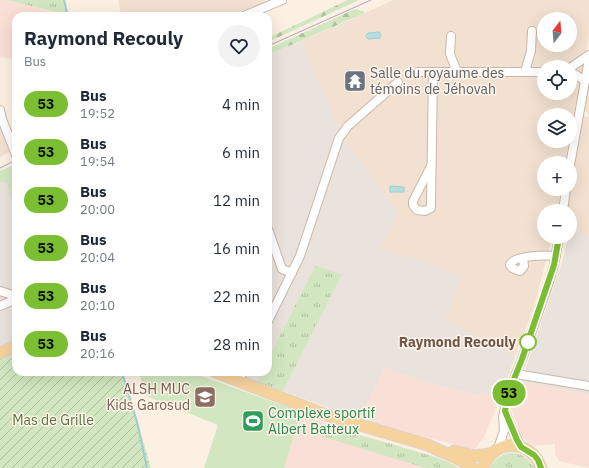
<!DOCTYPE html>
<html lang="fr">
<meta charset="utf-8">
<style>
body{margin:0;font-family:"IBM Plex Sans",sans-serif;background:#f2f2f3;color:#1f2937;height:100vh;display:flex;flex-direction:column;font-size:15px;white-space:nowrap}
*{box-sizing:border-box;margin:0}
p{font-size:13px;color:#747a83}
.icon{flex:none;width:22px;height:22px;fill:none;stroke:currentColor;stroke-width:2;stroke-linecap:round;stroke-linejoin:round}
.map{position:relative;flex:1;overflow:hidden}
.panel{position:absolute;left:12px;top:12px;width:260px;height:364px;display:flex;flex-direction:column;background:#fff;border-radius:12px;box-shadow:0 4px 16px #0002}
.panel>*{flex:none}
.badge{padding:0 8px;border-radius:13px;font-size:14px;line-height:26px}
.needle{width:26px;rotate:16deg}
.controls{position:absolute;left:537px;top:12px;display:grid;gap:8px}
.controls a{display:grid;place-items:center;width:40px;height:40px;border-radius:50%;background:#fff;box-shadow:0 4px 16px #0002;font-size:20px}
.map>.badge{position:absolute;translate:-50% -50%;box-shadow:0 0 0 2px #fff}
.round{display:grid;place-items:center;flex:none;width:42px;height:42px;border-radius:21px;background:#f2f2f3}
.summary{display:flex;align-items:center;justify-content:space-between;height:68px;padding:0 12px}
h1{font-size:19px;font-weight:800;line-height:30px}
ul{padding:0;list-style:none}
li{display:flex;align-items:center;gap:12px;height:48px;padding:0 12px}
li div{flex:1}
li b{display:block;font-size:15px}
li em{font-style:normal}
li .badge{min-width:44px;font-weight:700;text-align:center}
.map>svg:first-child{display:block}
.residential{fill:#f2e1d0;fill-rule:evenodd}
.commercial{fill:#fadfd6}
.industrial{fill:#eae2dc}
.grass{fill:url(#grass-tufts)}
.forest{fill:url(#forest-firs)}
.garden{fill:url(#garden-furrows)}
.pitch{fill:#d2e7c1}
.water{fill:#b7dee3;stroke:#9ecdd4}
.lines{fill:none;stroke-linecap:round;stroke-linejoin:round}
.stream{stroke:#9ecdd4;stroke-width:2}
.minor-casing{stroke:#cab7a9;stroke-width:10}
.major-casing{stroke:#dad3d0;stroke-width:13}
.minor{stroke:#fff;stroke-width:8}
.major{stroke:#f6d29d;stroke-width:11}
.tram{stroke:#b2a2c2;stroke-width:1}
.line-casing{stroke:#fff;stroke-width:9}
.line{stroke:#7bbe31;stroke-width:6}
.stop-dot{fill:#fff;stroke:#7bbe31;stroke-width:2}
.labels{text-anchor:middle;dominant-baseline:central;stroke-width:3;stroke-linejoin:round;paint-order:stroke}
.worship-label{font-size:14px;fill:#5b616d;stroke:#fef4e7;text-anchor:start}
.stop-label{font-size:14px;font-weight:bold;fill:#70564a;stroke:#fef4e7;text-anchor:end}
.education-label{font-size:14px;fill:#785e54;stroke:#fef4e7;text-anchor:end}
.leisure-label{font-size:14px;fill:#27864d;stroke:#fef4e7;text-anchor:start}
.park-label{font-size:14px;fill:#547642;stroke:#fef4e7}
</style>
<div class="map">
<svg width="589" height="468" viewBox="0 0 589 468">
<defs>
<pattern id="grass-tufts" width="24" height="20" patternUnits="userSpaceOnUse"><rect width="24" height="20" fill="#d2e7c1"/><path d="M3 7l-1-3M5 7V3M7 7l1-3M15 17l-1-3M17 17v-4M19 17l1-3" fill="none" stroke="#afbe9f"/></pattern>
<pattern id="forest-firs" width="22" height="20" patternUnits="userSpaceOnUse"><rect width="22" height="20" fill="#d2e7c1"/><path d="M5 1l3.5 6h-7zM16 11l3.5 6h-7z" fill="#afbe9f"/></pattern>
<pattern id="garden-furrows" width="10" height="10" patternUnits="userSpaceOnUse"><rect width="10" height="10" fill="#d2e7c1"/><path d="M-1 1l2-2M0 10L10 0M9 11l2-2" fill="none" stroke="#afbe9f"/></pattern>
</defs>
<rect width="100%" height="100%" fill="#fbf0e1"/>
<g class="residential">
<polygon points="118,0 267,0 263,4 237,16 121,16"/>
<path d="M393 0H589V37L570 134V115H544V141H569L565 163H544V189H560L558 211H544V237H552L535 304 515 357 445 319 462 276 412 257 378 249 399 214 343 138 301 41 344 23ZM544 19H570V45H544ZM544 67H570V93H544Z"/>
<polygon points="589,85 589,114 584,112"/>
<polygon points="583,116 589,117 589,238 570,227 570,211 567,211 571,184"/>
<polygon points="0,124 4,136 12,151 0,157"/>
</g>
<g class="commercial">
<polygon points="0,0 8,0 68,16 16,16 16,60 0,57"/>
<polygon points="385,368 401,374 474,395 486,393 500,398 484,437 474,450 359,419"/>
<polygon points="532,383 589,395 589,468 559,461 555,454 555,444 535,446 521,437 511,407 515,394 519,388 526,384"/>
<polygon points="301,412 325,423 450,468 284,468"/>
</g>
<g class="industrial">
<polygon points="301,41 343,138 399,214 379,249 412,257 462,276 445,319 515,357 500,398 486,393 474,395 401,374 385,368 359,419 283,391 341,275 315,266 268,359 268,55"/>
<polygon points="10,175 16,204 16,340 0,346 0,179"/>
<polygon points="570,227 589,238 589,395 532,383 526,384 519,388 564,256 568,237 570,237"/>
<polygon points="232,372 262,372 257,382"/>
</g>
<g class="grass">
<polygon points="8,0 64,0 68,15 7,0"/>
<polygon points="315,266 342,274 283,391 257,382 262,372 268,372 268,359"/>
<path d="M321 426C351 432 379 440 408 449 425 454 444 458 459 468H426L320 436Z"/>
<path d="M509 453C521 453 528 457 534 468H490C494 459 500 455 509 453Z"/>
</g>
<g class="forest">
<polygon points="348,0 359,0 268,42 268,38"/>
<polygon points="355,9 363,11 365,13 268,55 268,49"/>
<polygon points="14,165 16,168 15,189 16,218 7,182 0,181 0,171"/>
</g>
<polygon class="garden" points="16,351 16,372 123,372 151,468 0,468 0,359"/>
<polygon class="pitch" points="142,372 190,372 301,412 284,468 204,468 218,425 146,396 139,373"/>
<g class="water">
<polygon points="379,32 381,34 380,38 368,39 366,36 368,33"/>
<polygon points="390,186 404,187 404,192 390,192"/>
</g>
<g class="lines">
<g class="stream">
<polyline points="64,0 68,16"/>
<polyline points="122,372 137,422 147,468"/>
</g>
<g class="minor-casing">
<g id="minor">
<polyline points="244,16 282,0"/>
<polyline points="451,36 450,54 457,72"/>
<polyline points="570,68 589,55"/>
<polyline points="570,71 585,81"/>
<polyline points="418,72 544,72"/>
<polyline points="525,72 531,51 532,31"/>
<polyline points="0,110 2,119 16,155"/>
<polyline points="570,165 589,59"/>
<polyline points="431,166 413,201 413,205 417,210 425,211 431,208 431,204 433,72"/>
<polyline points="563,211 566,189"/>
<polyline points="268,229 282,269 292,273"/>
<path d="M523 258 524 266 522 269 520 271 512 268 510 265C513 255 546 255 556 256"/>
<polyline points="0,291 16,296"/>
<polyline points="0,306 16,299"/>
<polyline points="268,321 300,256 339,138 348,126 398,82"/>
<polyline points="516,374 589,386"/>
<polyline points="238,381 243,372"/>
<polyline points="505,411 512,429 521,447"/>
<polyline points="498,448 504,431 503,417 508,394 522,359 548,285 554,265 559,237"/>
</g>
</g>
<g class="major-casing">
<g id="major">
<polyline points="0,353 16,346"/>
<path d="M215 372 329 416 428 445C442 453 460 457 473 468"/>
<polyline points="454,451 473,456 490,454"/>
<path d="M483 468C493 438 531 438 541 468"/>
</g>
</g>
<use href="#minor" class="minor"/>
<use href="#major" class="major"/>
<g class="tram">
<polyline points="268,46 371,0"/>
<polyline points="0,168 16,160"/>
</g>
</g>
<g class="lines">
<g class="line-casing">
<polyline id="line" points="541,468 538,460 534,455 521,447 517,440 505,411 508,394 522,359 554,265 559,237"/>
</g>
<use href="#line" class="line"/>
</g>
<defs>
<g id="temple-square" transform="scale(1.15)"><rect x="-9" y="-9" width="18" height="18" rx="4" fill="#6b7280" stroke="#fef4e7"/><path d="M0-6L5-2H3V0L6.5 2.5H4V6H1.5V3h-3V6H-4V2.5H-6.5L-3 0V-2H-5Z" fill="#fff"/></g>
<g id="school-square" transform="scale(1.15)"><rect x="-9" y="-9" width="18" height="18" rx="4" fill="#8d6e63" stroke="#fef4e7"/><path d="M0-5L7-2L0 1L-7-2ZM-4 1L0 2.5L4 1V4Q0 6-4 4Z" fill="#fff"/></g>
<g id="stadium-square" transform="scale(1.15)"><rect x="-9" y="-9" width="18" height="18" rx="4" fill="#2e9e5b" stroke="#fef4e7"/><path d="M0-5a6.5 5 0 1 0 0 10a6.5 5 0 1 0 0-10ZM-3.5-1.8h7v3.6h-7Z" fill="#fff"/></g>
</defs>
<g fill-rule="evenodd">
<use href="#temple-square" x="355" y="81"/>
<use href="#school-square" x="205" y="397"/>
<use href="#stadium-square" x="253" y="421"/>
</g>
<circle class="stop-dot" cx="528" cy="342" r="8"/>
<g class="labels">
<g class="worship-label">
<text x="370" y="73">Salle du royaume des<tspan x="370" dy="16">témoins de Jéhovah</tspan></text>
</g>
<g class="stop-label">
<text x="516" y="342">Raymond Recouly</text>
</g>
<g class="education-label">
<text x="190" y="389">ALSH MUC<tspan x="190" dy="16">Kids Garosud</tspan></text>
</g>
<g class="leisure-label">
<text x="268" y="413">Complexe sportif<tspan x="268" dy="16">Albert Batteux</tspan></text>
</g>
<g class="park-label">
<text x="53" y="420">Mas de Grille</text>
</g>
</g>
</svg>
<div class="controls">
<a><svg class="needle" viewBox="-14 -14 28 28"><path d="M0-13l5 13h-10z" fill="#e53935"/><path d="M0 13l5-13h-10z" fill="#747a83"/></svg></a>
<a><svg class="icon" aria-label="locate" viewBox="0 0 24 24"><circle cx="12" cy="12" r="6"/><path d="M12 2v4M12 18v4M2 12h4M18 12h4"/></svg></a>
<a><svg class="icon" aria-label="layers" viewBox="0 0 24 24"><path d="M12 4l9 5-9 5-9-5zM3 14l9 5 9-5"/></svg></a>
<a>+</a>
<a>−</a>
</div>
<b class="badge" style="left:509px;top:393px;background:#7bbe31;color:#111">53</b>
<section class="panel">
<div class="summary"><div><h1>Raymond Recouly</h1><p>Bus</p></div><a class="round"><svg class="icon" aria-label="heart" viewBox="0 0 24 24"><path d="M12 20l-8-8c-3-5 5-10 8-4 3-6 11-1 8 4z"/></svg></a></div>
<ul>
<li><span class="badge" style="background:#7bbe31;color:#111">53</span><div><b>Bus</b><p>19:52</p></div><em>4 min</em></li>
<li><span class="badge" style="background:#7bbe31;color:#111">53</span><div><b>Bus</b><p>19:54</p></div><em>6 min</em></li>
<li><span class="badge" style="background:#7bbe31;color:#111">53</span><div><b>Bus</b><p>20:00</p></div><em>12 min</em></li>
<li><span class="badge" style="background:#7bbe31;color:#111">53</span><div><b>Bus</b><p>20:04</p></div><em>16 min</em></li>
<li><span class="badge" style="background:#7bbe31;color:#111">53</span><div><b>Bus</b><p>20:10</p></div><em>22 min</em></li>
<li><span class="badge" style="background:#7bbe31;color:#111">53</span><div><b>Bus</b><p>20:16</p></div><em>28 min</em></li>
</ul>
</section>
</div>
